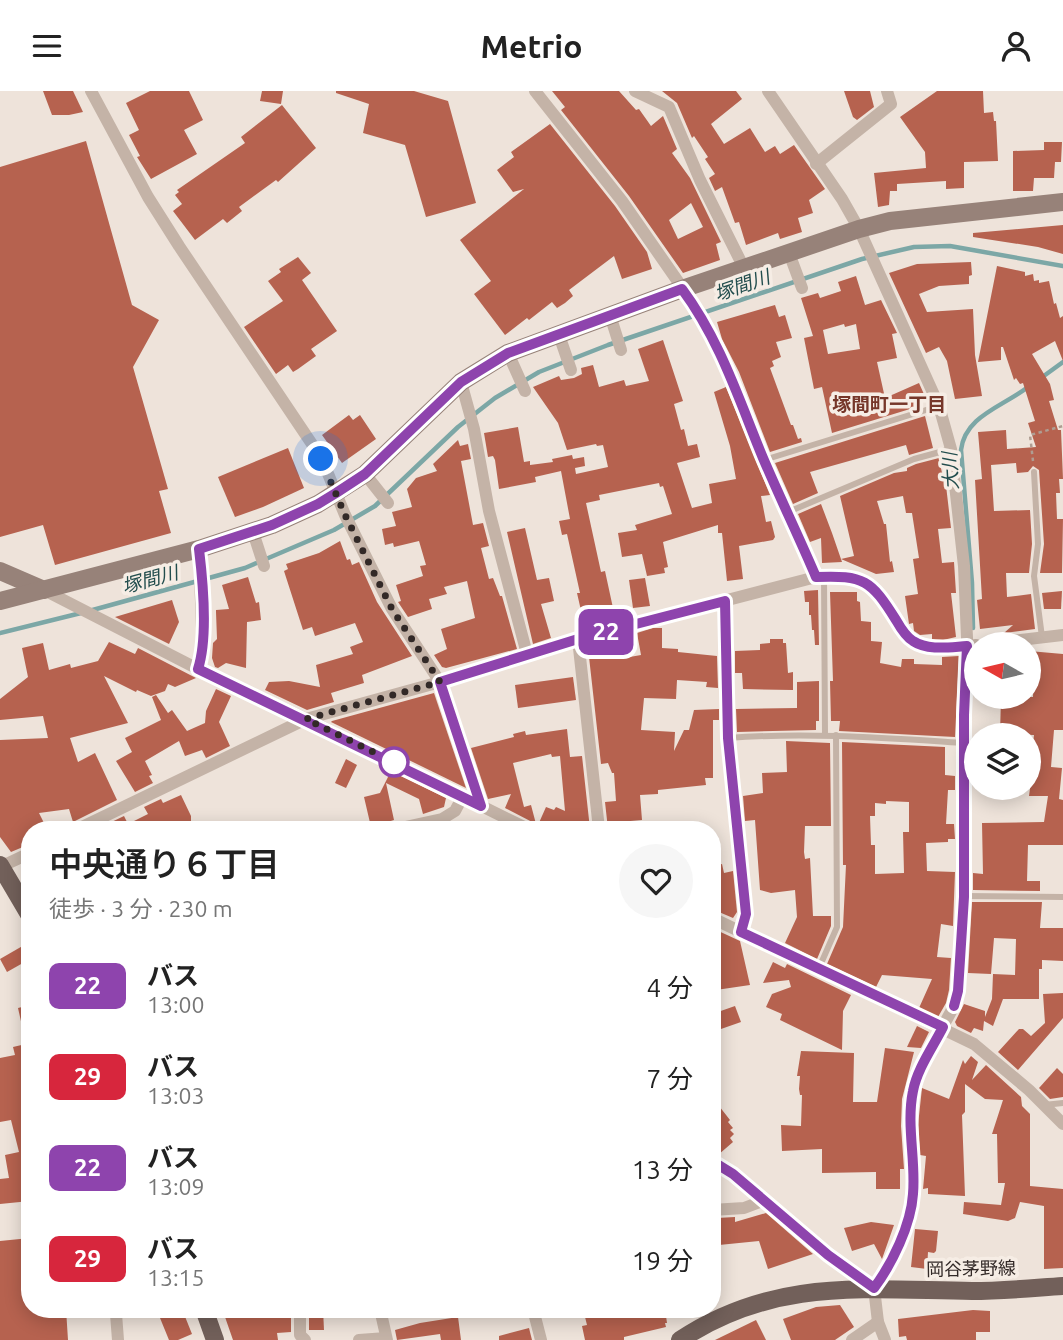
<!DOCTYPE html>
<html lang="ja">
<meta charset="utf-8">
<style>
body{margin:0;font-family:Ubuntu,"Noto Sans JP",sans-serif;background:#f6f6f6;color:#222;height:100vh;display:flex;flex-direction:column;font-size:26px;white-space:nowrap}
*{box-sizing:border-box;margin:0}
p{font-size:23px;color:#767676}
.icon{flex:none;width:38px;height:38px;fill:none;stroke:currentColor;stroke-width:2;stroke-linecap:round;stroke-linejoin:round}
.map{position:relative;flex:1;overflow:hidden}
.sheet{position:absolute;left:21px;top:730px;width:700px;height:497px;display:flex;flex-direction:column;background:#fff;border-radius:28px;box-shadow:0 4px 18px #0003}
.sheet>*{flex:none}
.badge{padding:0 14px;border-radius:10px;font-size:24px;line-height:46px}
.needle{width:46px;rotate:278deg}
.fabs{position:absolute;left:964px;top:541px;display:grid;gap:14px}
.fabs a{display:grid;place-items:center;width:77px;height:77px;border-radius:50%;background:#fff;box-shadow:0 4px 18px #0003;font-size:35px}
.you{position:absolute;width:35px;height:35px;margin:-18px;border:5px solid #fff;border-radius:50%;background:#1a73e8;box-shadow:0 0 0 10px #1a73e833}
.map>.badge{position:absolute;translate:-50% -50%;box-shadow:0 0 0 4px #fff}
.round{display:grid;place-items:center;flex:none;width:74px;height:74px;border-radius:37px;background:#f6f6f6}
.head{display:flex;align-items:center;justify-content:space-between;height:119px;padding:0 28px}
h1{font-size:33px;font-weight:600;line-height:52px}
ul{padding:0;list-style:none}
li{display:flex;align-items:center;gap:21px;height:91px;padding:0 28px}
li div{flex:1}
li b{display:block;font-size:26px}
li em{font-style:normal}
li .badge{min-width:77px;font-weight:700;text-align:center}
header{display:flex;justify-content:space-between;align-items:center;height:91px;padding:0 28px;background:#fff;font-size:32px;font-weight:600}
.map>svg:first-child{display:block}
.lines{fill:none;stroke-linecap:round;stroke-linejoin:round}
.stream{stroke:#7ca7a6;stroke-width:4.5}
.building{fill:#b6624f;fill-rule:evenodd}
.path{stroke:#af9d92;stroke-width:2.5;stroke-dasharray:3.5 3.5;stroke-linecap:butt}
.lane{stroke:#c4b3a7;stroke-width:6}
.street{stroke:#c4b3a7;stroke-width:12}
.secondary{stroke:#978279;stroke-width:18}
.primary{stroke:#72605a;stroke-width:18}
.line-casing{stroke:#fff;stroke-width:16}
.line{stroke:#8e44ad;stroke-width:10}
.walk{stroke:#322927;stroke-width:7;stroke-dasharray:0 12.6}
.stop-dot{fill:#fff;stroke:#8e44ad;stroke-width:3.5}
.labels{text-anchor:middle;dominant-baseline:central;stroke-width:7;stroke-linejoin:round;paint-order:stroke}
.street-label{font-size:18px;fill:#322927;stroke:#f6ede5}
.water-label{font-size:19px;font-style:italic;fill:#224d4d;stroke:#f6ede5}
.neighbourhood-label{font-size:19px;font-weight:bold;fill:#76372a;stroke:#f6ede5}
</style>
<header><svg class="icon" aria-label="menu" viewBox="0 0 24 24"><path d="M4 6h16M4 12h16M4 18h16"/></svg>Metrio<svg class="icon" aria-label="person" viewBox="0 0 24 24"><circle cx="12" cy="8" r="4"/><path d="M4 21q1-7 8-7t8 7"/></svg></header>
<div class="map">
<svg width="1063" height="1249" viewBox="0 0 1063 1249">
<rect width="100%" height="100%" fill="#eee3da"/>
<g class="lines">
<g class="stream">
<polyline points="1041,287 1063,271"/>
<polyline points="89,520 245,477 334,439 375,415 458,336 495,307 539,281 608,254 862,168 914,156 950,155 1063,175"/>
<path d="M973 537 972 492 961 359C965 325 1002 316 1028 296"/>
<polyline points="0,542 81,522"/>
</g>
</g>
<g class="building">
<polygon points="43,0 73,0 83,21 69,24 52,24"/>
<polygon points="150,0 189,0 203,29 184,39 197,63 151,88 137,66 140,65 129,44 139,39 126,12"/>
<polygon points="262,0 283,0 281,13 260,10"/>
<polygon points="336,0 414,0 448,10 476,112 426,126 405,54 363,42 369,13 336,2"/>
<path d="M552 0H619L636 19 639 18 651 35 663 25 677 58 672 62 690 87 721 151 716 153 720 169 683 182 629 105 561 19 565 16ZM691 112 703 136 678 148 669 129Z"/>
<polygon points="662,0 736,0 742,8 711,33 724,53 750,37 765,61 775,55 780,63 794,54 825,98 809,109 813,122 798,127 802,141 780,148 778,142 746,154 739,131 735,132 722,96 715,100 709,87 715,83 705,68 708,66 694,45 692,47 677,12"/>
<polygon points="844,0 870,0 874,16 857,29 853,26"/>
<polygon points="937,0 983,0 984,22 993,21 994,30 996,30 998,70 964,71 964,97 946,98 946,90 897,93 897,100 890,100 889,114 878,116 874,82 926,77 925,61 900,26"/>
<polygon points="282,14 316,57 278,91 276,89 239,116 242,120 227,132 223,128 195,149 173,120 182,113 175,104 179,101 177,99 245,52 241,46"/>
<polygon points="550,33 615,115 647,161 652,178 622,188 614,165 569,199 573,205 565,212 557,217 552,211 529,229 527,227 505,244 474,203 491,190 460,149 524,98 513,101 497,79 514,66 511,61"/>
<polygon points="86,50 132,214 159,229 133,276 168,398 159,400 171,442 55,474 43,434 0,446 0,76"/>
<polygon points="1044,51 1062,51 1061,71 1055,71 1054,87 1034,87 1033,100 1013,100 1013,60 1044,59"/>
<polygon points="1063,134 1063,163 1038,156 973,146 973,142"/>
<polygon points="298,166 311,182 302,189 337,240 311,258 316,265 298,278 293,281 288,274 276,283 244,236 283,210 268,190 281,181 279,178"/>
<polygon points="971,171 972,184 969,185 969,193 939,195 919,203 927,221 973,218 975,264 982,305 955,308 947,270 939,256 926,262 889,182 917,173"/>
<polygon points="997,175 1025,181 1025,185 1033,183 1034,190 1039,189 1039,192 1049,190 1054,213 1056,212 1060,227 1063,225 1063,270 1055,250 1032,263 1050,293 1054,309 1049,310 1058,339 1061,339 1063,388 1059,388 1060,402 1056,402 1057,428 1063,428 1062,482 1040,482 1044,453 1039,379 1033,375 1028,381 1017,382 1016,372 991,374 994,420 1030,419 1032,453 1029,482 1006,482 1007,506 1031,503 1035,538 1004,542 1013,534 980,538 977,509 982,508 975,389 982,388 978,341 1006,339 1007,358 1036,356 1028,332 1035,330 1023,292 1020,293 1016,287 1014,289 1003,256 1001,256 1001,269 978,271"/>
<path d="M856 185 865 214 881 209 897 242 892 243 897 267 877 271 885 307 919 292 927 310 922 311 923 314 832 342 822 296 814 298 804 247 813 245 801 207 818 202 820 207 841 200 838 191ZM844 233 845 236 856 233 860 258 828 263 823 239Z"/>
<polygon points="775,214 779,226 785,224 792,247 776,251 781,266 772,270 774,275 770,277 791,334 793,334 798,348 801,347 802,351 770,361 739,281 722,248 717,231"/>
<polygon points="663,249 683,310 674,313 681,339 684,338 688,355 697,353 700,366 677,372 692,417 712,412 709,393 736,388 730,355 714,301 726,296 770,404 761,405 766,431 771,430 775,446 773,449 739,455 743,488 727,490 722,442 718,442 718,434 663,451 668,476 664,477 665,482 647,485 642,463 622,466 618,442 637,439 635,434 672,423 663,395 660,396 659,392 599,404 600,409 586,412 601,481 605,480 613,517 582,524 577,502 580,502 567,443 562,444 559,430 570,428 561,380 535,386 536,391 499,398 495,369 493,365 488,366 484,342 518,336 524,371 530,370 530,374 553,371 552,368 572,364 573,368 584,366 585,375 575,377 576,383 608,376 603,354 597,355 596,353 567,359 558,332 533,296 559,285 561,289 574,287 582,283 581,277 593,274 599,296 624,289 626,295 649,290 638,258"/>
<polygon points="349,324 353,329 360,324 376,348 342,372 322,344"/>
<polygon points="925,325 933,357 909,364 906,354 810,381 818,402 793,413 775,372"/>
<polygon points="458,349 460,355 468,353 471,368 461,370 473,434 483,432 489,455 481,457 489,488 493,487 500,505 502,505 517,558 446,577 442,576 434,564 447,558 441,538 475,527 467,490 444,496 447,503 429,508 432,518 408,526 398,511 401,510 396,494 423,485 420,475 426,474 419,450 394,456 393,452 385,454 382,438 396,435 392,421 412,416 407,398 416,387 437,380 433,373"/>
<polygon points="288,357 304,397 263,416 235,426 218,386"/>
<polygon points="939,367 943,387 945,386 951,437 938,438 942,472 954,471 956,502 951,502 956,546 943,549 932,548 932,543 920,544 914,540 913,532 909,533 905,505 918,503 913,468 919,467 912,422 906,422 903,405 877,410 884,433 886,433 890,471 892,470 894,481 876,483 841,468 854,465 840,405 894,382 907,380 907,377 916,373"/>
<polygon points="821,413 832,442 842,471 822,472 821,447 810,451 798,423"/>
<polygon points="525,437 537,489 549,487 554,510 541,513 551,547 533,553 507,441"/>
<polygon points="340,450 347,469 350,468 352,474 359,471 377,511 412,565 362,584 364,592 331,602 334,611 307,619 265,599 269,591 289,590 320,596 316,574 353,563 350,556 363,551 355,532 315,545 312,536 303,539 284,480 288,478 286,473 319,462"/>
<polygon points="248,486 256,512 259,511 261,529 247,531 246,577 226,572 218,577 215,576 212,567 213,552 217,548 216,521 216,519 229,518 222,494"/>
<polygon points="645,487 650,515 633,517 629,489"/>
<polygon points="818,499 819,554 815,554 814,539 812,539 811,524 809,524 809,511 805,511 804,500"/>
<polygon points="1062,500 1061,518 1044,518 1042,502"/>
<polygon points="830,501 857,501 857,510 860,511 861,530 871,531 871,550 882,551 880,572 901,576 902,568 914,568 914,573 942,574 942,566 959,565 955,646 839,640 840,630 831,630 830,590 833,590"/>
<polygon points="172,509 179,531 169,553 115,526"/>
<polygon points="653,537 662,537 662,557 678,558 678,561 717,565 718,597 706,596 707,591 677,589 676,608 644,607 641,639 675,641 674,660 684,639 689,639 694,619 719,618 719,629 713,629 713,687 705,687 706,694 658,699 658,703 640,704 642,729 619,731 619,738 608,738 605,711 616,710 614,682 612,682 608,672 601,673 588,557 620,551 624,567 641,564 637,542"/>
<polygon points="770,548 783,548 783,552 786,552 788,582 793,581 793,599 743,598 742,582 735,582 735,560 760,559 760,553 770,552"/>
<polygon points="109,551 135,563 138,557 196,587 175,596 168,593 165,600 151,605 137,599 136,601 104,585 128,632 70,647 78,671 95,662 117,709 73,731 69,718 39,722 47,738 30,738 30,753 11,761 0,746 0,649 48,647 43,625 0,629 0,608 28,586 22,557 43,552 49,579 70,573 71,577 98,570"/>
<polygon points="1029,560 1063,563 1063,639 1054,639 1051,676 1062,677 1059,708 1063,709 1063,754 1028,754 1027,790 1040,790 1040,800 973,799 973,782 983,783 982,732 1044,731 1048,705 1029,705 1036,653 1033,653 1034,644 1000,643 1001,606 1033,606 1034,578 1029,579"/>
<polygon points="573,586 576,609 518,617 515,594"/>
<polygon points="819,590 819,630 816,630 816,639 737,641 736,618 797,617 797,591"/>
<polygon points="216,598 231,605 219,631 230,655 206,667 202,659 185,665 179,650 145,670 152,684 149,685 153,692 135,701 116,670 132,661 125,647 161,629 152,606 156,604 168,622 172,619 187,640 205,632 206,620"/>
<polygon points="434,602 466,697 331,631 332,630"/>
<polygon points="567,638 570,666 582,665 590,738 548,738 538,734 546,716 554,719 556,716 565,720 560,665 552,666 551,663 513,672 524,716 531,714 536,733 505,717 511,703 488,708 471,657 514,646 513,643 525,640 526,644"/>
<polygon points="786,650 830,652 831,735 805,735 804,761 805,768 810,767 813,825 831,825 831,835 817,868 785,852 797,826 795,799 771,802 760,799 755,729 745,730 743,705 763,702 762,682 787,681"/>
<path d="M842 651 945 656V684L955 685V699H948L946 733H954L955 748H948V751L926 752 927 780 955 781 953 835 941 833 937 866 951 867 949 899 946 912 938 926 919 917 932 888 882 884 876 896 827 873 843 836 846 774H843ZM886 710 909 711V741H903L904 782 875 783V754H871L870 725H875V712L886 713Z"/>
<polygon points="346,668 357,674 346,697 335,692"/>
<polygon points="391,680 446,707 444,716 423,723 419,708 386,692 394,729 371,736 364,706 380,702"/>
<polygon points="181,704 191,725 191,738 97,738 124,725 128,733 148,723 144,716 161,708 163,712"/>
<polygon points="722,773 724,782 733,780 737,821 733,827 712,818 712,775"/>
<polygon points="972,811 1042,811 1040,837 1063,837 1063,870 1042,869 1042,878 1039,878 1039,908 1003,908 993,935 984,930 983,940 974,937 971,942 957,935 955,931 964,913 985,920 985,926 992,908 993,883 1015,884 1016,848 994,847 991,883 968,882"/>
<polygon points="712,837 740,850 750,894 716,899 715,895 712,895"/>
<polygon points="26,853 30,858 30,868 7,881 0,868"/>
<polygon points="773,871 785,877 787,873 851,904 843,920 842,959 780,929 782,923 766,916 772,903 791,896 789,889 763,892"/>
<polygon points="1063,902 1063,927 1018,979 998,961 1019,938 1023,938 1031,945 1045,932 1043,903"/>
<polygon points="30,914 30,947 25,948 18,917"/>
<polygon points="735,915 741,931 721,938 715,922"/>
<polygon points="917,935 929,941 921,957 907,956"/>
<polygon points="30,952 30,1110 0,1113 0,1088 9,1087 5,1064 19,1061 11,1029 0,1031 0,967 15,964 13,956"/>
<polygon points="885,957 914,961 902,1008 901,1035 904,1078 900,1078 900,1098 876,1098 876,1081 822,1082 822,1058 782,1060 781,1034 801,1035 802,1004 800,1004 799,998 800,985 797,985 801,960 854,962 853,1011 877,1011"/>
<polygon points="971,965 978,971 972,989 986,974 1021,1006 1022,1015 1030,1023 1030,1095 1063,1098 1063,1177 1044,1178 1044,1115 1020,1111 1015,1127 1008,1130 963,1123 964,1111 1001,1114 1005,1092 998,1092 997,1043 992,1043 1003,1009 985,1008 965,993 965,1021 962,1024 965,1105 928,1103 928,1097 923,1098 926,1065 920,1064 918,1034 922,997 949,1008 963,969 965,973"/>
<polygon points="1057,977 1063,983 1063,1006 1050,1008 1039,997"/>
<polygon points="712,1006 730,1029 728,1031 733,1037 730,1039 734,1043 730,1047 733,1051 718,1064 712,1061"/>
<polygon points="766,1122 813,1163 768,1178 759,1150 719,1154 717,1127 735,1126 735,1131"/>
<polygon points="871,1131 894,1134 882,1168 874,1153 852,1160 844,1137"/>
<polygon points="915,1138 938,1140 936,1160 934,1162 928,1161 927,1178 911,1176"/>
<polygon points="30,1147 30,1218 66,1218 68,1249 0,1249 0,1150"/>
<polygon points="840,1214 854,1236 835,1249 791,1249 783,1228 816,1216"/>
<polygon points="182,1218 192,1243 178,1249 169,1249 160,1227"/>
<polygon points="248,1218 291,1218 291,1241 277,1242 278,1249 233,1249 225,1226"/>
<polygon points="309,1218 323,1218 324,1239 309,1239"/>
<polygon points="583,1218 596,1218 596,1223 615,1218 665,1218 667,1232 665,1232 666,1236 624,1246 624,1249 585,1249 582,1235 587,1234"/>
<polygon points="973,1219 990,1220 990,1241 976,1241 976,1249 907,1249 906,1245 899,1246 898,1228"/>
<polygon points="458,1226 461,1249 441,1249 440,1243 397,1249 395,1239 420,1232"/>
<polygon points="756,1229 766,1249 715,1249"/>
<polygon points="529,1237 532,1249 499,1249 499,1245"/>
</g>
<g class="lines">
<polyline class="path" points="1033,370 1030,344 1063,335"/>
<g class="lane">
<polyline points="764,369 939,315"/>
<polyline points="1034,381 1038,453 1034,485 1042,546"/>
<polyline points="788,421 914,368 951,358"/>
<polyline points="824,485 825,644"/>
<path d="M728 647C807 641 885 647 964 652"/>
<polyline points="964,805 1063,806"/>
<polyline points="819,877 837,836 836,644"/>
<polyline points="1044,1014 1063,1012"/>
</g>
<g class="street">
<polyline points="91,0 148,106 179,155 322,368 345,424 392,518 440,591 481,715"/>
<polyline points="535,0 622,110 695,215 731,284 764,369 816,486"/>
<polyline points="635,0 669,16 700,89 744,177"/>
<path d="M768 0 842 108 859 138 939 315 951 358 964 475 968 571 964 624V805L958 900 954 915C942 938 920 973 913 997 904 1029 914 1066 914 1099 914 1130 892 1173 874 1197L878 1231 885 1249"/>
<polyline points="816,73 891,13 887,0"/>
<polyline points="789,162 802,197"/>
<polyline points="610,224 621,259"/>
<polyline points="558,241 571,279"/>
<polyline points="508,262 525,300"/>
<polyline points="461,291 474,338 489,420 527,563"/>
<polyline points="365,383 388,412"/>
<polyline points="253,441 264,475"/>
<polyline points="44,499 198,578 306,628 528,738"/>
<polyline points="725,510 728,647 746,823 741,841"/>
<polyline points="578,548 599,738"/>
<polyline points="985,553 1063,544"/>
<polyline points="198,578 203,563 199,458"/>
<path d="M78 738 306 628 440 591 578 548 816 486C858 484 871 487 893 524 898 532 904 543 912 550 930 562 957 556 976 554"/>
<polyline points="396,738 442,728 455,720 463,705"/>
<polyline points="0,776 30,762"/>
<polyline points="712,827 974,953 1029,999 1063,1033"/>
<polyline points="712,1070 733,1083 828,1164 874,1197"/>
<polyline points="712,1119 744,1117 765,1109"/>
<polyline points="300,1218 300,1244 305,1249"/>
<polyline points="380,1218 387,1249"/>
<polyline points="533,1218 541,1249"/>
<polyline points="118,1249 116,1223 131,1218"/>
<polyline points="359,1249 386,1247"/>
<polyline points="852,1249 878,1231"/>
</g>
<g class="secondary">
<polyline points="0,480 44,499"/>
<polyline points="0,510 199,458 272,434 318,413 365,383 461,291 508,262 682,198 859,138 890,130 1063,111"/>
</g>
<g class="primary">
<polyline points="0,774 30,825"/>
<polyline points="204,1218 215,1249"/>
<path d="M680 1249C775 1186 865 1199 972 1200 1002 1200 1033 1197 1063 1195"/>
</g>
</g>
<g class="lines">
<g class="line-casing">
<path id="line" d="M712 1070 733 1083 828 1164 874 1197C892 1173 911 1134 913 1103 916 1069 906 1034 913 1000 917 978 933 956 943 936L741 841 746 823 728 647 725 510 578 548 440 591 481 715 198 578C208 547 203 491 199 458L272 434 318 413 336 402 365 383 461 291 508 262 682 198C720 249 739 309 763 367 780 407 799 446 816 486 864 484 871 489 896 529 900 536 906 546 913 550 928 560 950 556 967 555L964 624V806L958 900 954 915"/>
</g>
<use href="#line" class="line"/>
<polyline class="walk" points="321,368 345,424 392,518 440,591 306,628 396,672 394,671"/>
</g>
<circle class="stop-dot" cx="394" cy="671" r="14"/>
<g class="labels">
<g class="street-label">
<text transform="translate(971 1177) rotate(-1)">岡谷茅野線</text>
</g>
<g class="water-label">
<text transform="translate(742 194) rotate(-19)">塚間川</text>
<text transform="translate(950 380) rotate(-93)">大川</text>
<text transform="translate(150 488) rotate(-15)">塚間川</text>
</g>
<g class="neighbourhood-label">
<text x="889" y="313">塚間町一丁目</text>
</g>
</g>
</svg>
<div class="fabs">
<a><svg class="needle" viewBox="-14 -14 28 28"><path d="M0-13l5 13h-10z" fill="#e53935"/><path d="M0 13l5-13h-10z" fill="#767676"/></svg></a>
<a><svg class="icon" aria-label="layers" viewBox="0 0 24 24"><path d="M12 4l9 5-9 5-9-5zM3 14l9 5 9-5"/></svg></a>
</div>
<div class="you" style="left:321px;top:368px"></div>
<b class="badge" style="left:606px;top:541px;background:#8e44ad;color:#fff">22</b>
<section class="sheet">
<div class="head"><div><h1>中央通り６丁目</h1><p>徒歩 · 3 分 · 230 m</p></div><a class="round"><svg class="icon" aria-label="heart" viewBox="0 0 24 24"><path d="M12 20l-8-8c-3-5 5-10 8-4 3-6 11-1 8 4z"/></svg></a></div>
<ul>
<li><span class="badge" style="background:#8e44ad;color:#fff">22</span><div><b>バス</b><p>13:00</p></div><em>4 分</em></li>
<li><span class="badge" style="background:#d7263d;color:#fff">29</span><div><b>バス</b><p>13:03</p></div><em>7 分</em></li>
<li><span class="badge" style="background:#8e44ad;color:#fff">22</span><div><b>バス</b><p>13:09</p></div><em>13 分</em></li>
<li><span class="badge" style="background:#d7263d;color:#fff">29</span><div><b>バス</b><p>13:15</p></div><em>19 分</em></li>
</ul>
</section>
</div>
